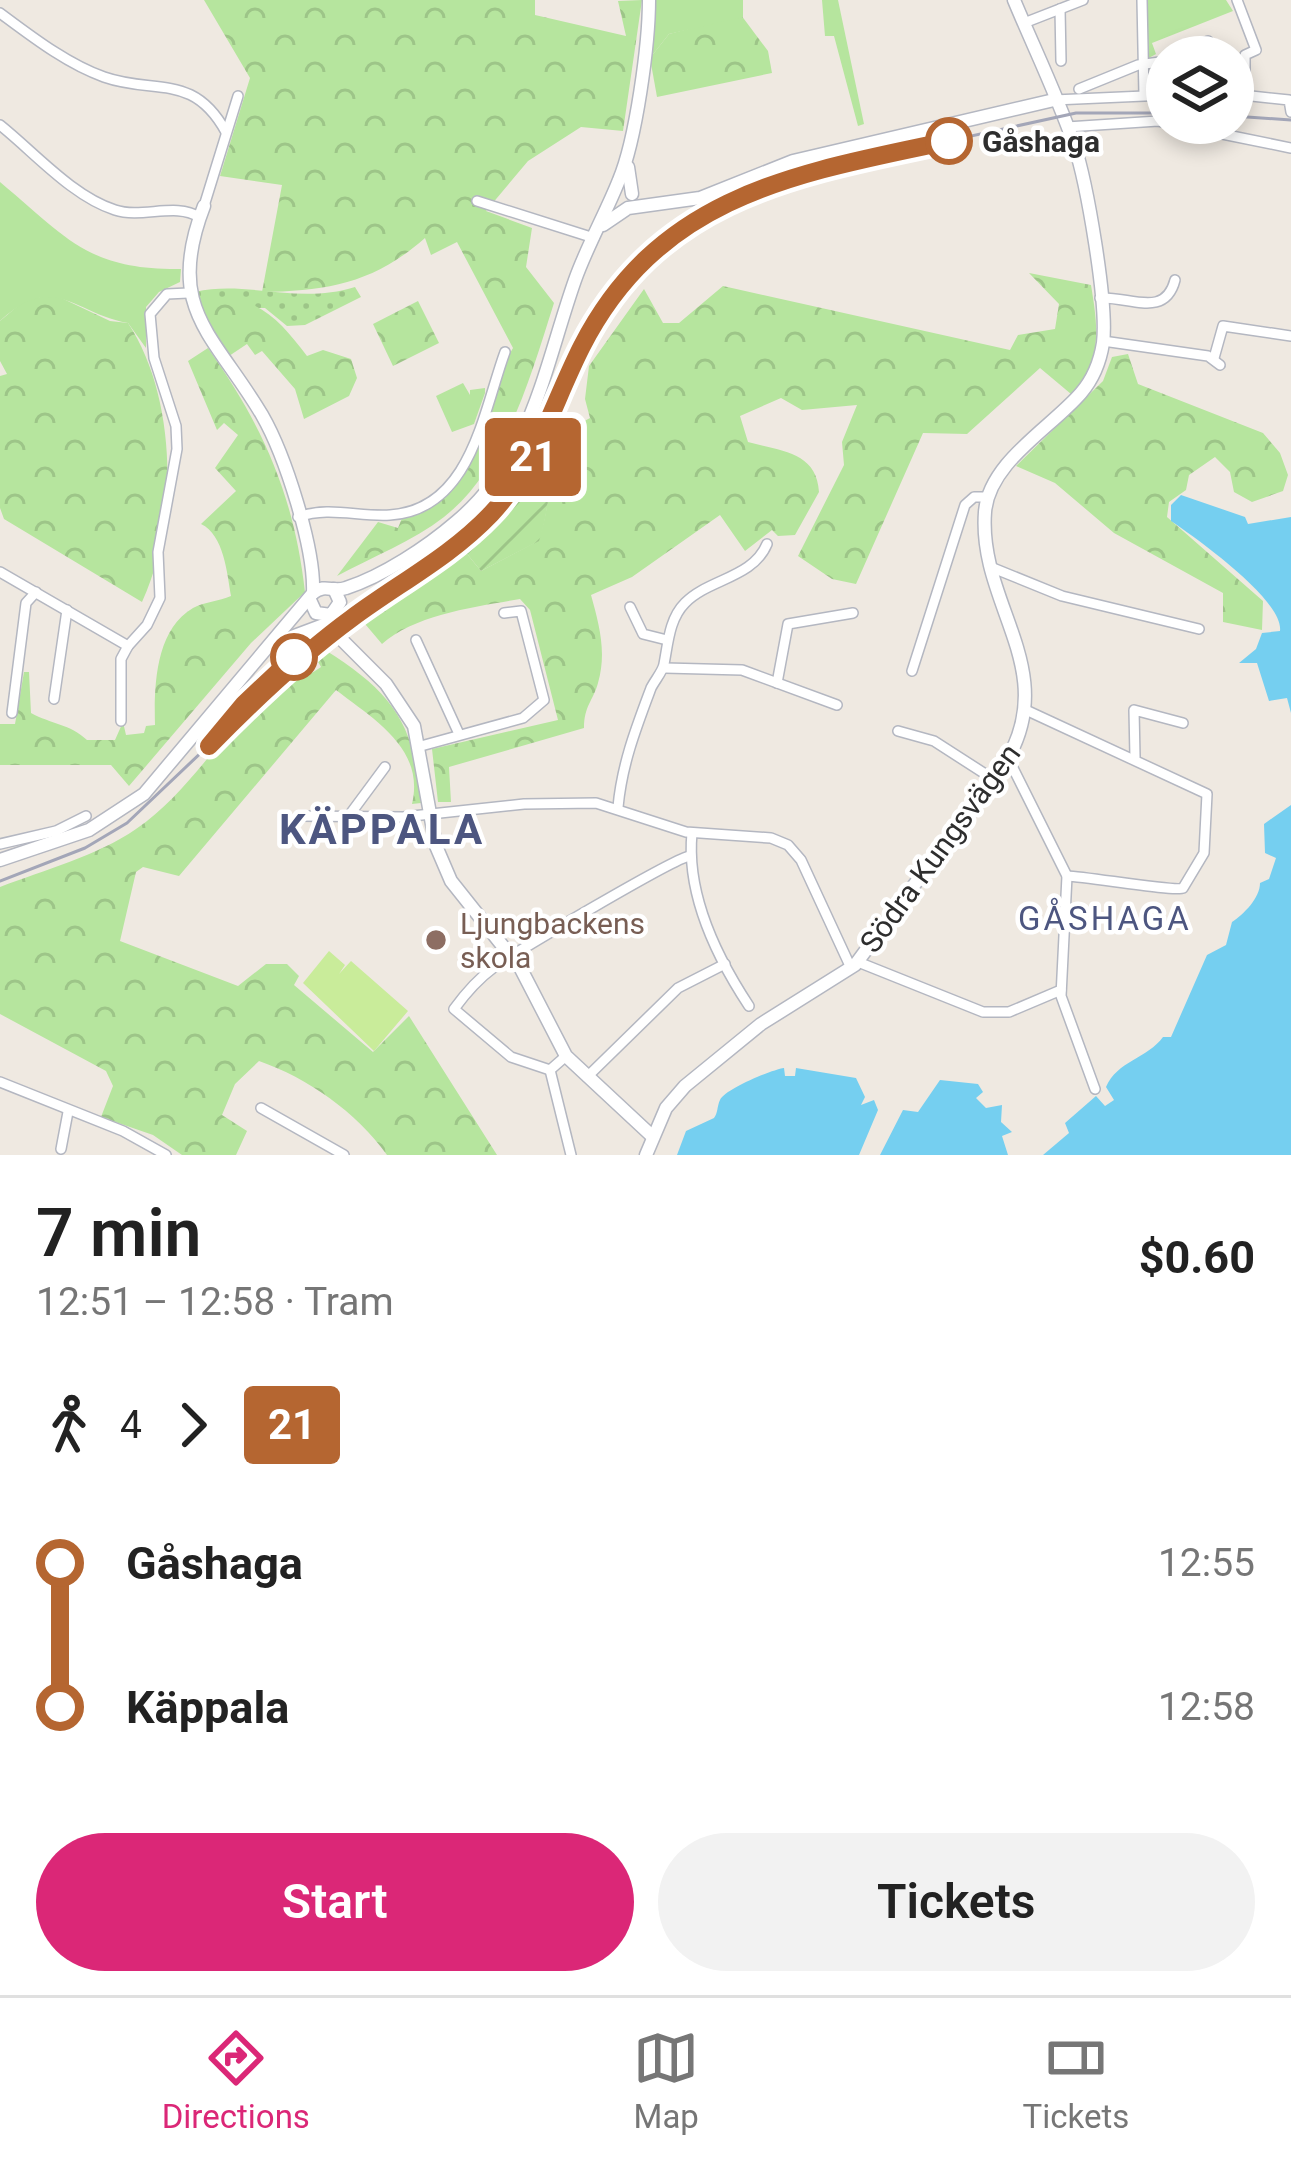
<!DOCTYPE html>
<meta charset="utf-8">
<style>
body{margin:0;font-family:Roboto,sans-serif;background:#f2f2f2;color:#222;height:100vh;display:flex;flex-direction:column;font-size:45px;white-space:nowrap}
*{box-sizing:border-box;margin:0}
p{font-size:39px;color:#767676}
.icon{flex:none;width:66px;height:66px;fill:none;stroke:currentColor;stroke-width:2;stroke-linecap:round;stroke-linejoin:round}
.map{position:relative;height:1155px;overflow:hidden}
.side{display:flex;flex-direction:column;background:#fff;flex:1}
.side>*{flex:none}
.badge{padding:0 24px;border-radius:9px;font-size:42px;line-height:78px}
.buttons{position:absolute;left:1146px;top:36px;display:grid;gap:24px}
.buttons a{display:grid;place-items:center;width:108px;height:108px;border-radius:50%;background:#fff;box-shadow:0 6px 18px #0003;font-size:60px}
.map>.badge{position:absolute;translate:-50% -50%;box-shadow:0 0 0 6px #fff}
.legs{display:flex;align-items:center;gap:18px;height:132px;padding:0 36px;font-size:39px}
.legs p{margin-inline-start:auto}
.headline{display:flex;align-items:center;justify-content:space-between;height:204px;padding:0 36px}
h1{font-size:66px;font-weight:600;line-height:90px}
.button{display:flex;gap:24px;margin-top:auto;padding:24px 36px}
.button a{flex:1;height:138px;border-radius:72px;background:#db2777;color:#fff;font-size:48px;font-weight:600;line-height:138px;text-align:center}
.button a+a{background:#f2f2f2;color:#222}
ul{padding:0 36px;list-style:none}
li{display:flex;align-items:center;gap:42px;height:144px;font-size:45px}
li i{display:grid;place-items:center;width:18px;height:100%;margin:0 15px;background:currentColor}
li i::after{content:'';width:30px;height:30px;margin:-15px;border:9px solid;border-radius:50%;background:#fff}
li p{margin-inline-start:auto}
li:first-child i{background:linear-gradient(#0000 50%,currentColor 0)}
li:last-child i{background:linear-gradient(currentColor 50%,#0000 0)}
.menu{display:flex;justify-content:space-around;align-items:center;height:168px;border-top:3px solid #e0e0e0;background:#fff;font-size:33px;color:#767676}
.menu a{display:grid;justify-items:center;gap:6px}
.menu .on{color:#db2777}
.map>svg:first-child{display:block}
.grass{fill:url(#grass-dots)}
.forest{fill:url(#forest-crowns)}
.park{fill:#b6e59e}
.garden{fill:url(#garden-furrows)}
.pitch{fill:#c9ec9a}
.water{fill:#75cff0}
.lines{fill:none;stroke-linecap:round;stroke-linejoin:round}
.street-casing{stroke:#b4b7c1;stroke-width:12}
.secondary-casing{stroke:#b4b7c1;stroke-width:15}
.street{stroke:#fff;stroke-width:9}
.secondary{stroke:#fff;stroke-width:12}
.tram{stroke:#a3a6b8;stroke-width:3}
.line-1-casing{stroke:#fff;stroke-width:27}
.line-1{stroke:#b56631;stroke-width:18}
.stop-1-dot{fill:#fff;stroke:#b56631;stroke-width:6}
.education-dot{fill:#8d6e63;stroke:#fff;stroke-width:4.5}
.labels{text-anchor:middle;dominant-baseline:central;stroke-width:9;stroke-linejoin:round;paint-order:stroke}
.stop-label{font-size:30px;font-weight:bold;fill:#2e2e2e;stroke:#fff;text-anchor:start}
.street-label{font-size:30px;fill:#2e2e2e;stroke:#fff}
.education-label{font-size:30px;fill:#785e54;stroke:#fff;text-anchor:start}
.neighbourhood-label{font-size:33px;letter-spacing:3px;fill:#4d5680;stroke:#fff}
.district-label{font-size:42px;font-weight:bold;letter-spacing:3px;fill:#4d5680;stroke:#fff}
</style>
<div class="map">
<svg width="1291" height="1155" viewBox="0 0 1291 1155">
<defs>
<pattern id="grass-dots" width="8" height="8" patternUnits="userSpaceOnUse" patternTransform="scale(3)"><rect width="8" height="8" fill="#b6e59e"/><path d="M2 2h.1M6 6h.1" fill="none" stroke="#9dc588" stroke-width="1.8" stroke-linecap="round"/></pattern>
<pattern id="forest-crowns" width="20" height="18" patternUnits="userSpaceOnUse" patternTransform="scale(3)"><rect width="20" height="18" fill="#b6e59e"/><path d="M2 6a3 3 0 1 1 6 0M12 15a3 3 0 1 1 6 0" fill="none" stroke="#9dc588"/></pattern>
<pattern id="garden-furrows" width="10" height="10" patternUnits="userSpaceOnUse" patternTransform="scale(3)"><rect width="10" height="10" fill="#b6e59e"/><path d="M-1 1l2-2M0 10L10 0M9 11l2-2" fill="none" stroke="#9dc588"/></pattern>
</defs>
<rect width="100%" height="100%" fill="#efe9e1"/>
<path class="grass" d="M355 287 361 297 305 325 287 326 265 308H201L195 292C247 280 298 305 355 287Z"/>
<g class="forest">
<path d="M204 0H535V15L626 36 618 1 642 0 623 131 581 127 528 161 486 211 532 228 526 267 554 303C531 375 506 468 444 517 413 541 372 557 337 576L378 522 398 528 402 518C488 495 475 411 513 348L457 242 431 255 425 238C374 283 328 291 262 292L282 185 220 176 250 78Z"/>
<polygon points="741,15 768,51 772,73 657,97 650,58 669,34"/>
<path d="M1029 273 1091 285C1098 328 1103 360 1071 394L1040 368 967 434 923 433 856 584 832 579 798 556 844 465 842 442 857 405 802 410 781 398 740 416 748 442C781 451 817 452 819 492L795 535 778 536 772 530 745 551 720 515 632 577 591 595C599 624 607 652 598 683 593 701 584 706 584 728L449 767 451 802H438L432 749 558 720 530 610 520 599C476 607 416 614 382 644L360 618 463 549 481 571 538 541C550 511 546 483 561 457L545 446 550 437 566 447 579 424 590 418 585 399 589 366 644 289 663 323H679L723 286 1010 350 1018 335 1055 329 1059 304Z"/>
<path d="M55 295 110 321 128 323C177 397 179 522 142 602L4 519 0 508V376L7 374 0 361V321L26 299Z"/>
<path d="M209 299C257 293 281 322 307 356L323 350 351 359 357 378 349 396 304 419 295 389 262 351 255 355 247 344 229 356 201 308Z"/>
<polygon points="418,301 439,343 393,366 373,324"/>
<path d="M208 348C263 426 294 495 305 592L251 643 129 786 111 765H0V724H15L24 672H29L31 713C51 724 70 724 87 740H115L123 722 126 735 144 733 146 726 155 725C154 687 155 630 193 608 204 602 219 601 231 596 227 573 224 535 201 524L236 491 215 468 238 435 224 423 217 430 188 361Z"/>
<polygon points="1128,354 1138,384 1263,433 1280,453 1288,475 1283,491 1252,502 1234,492 1230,472 1215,457 1189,475 1186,490 1169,502 1167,517 1263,601 1262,630 1223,622 1223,593 1114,533 1055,483 1016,466 1103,381 1112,357"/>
<path d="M325 650C392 692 415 723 421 803L412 804C425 749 375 720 336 690L179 876 143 867 136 872 120 941 238 986 266 964H287L299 976 294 985 373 1052 409 1016 497 1155H387C356 1112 308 1078 259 1061L235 1084 222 1115 247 1131 236 1155H182L153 1135 101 1117 113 1086 106 1071 0 1014V887C44 870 97 856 136 829 188 794 218 736 266 697 284 682 303 680 321 667L316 658Z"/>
</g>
<g class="park">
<polygon points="655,0 743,0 743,17 669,34 650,58"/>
<polygon points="822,0 838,0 864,124 858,126 834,36 825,36"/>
<polygon points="1147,0 1226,0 1233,11 1152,43 1156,54 1147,59"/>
<path d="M0 182C68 239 88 270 181 269L180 282 159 292 146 307V348L128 323C73 313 54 271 0 321Z"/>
<polygon points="463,383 470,395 470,390 485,388 485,393 474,424 452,432 436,396"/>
</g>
<path class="garden" d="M545 446 562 456C546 483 550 511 539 541L481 571 463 549 515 495Z"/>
<polygon class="pitch" points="329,951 345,965 339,974 351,961 408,1011 374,1051 303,983"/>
<g class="water">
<path d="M1181 495 1245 517 1248 524 1291 517V713L1287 698 1269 701 1257 663H1239L1256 649 1262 633 1280 631C1284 601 1199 540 1171 521V505Z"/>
<path d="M1291 805V1155H1043L1069 1133 1065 1123 1096 1096 1105 1106 1114 1100 1106 1087C1117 1061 1148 1058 1163 1037H1171L1207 955 1226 945 1232 922C1244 914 1260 898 1260 883L1269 879 1276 858 1265 853 1264 824Z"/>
<path d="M784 1068 785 1076H795L796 1068 856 1078 865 1097 861 1105 874 1100 878 1110 859 1155H677L686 1131 714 1118C718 1113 717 1106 720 1100 725 1089 771 1070 784 1068Z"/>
<polygon points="940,1080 978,1084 983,1092 976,1098 986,1108 1002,1105 1001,1122 1012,1132 1002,1136 1008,1155 880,1155 903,1110 918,1112"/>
</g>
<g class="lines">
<g class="street-casing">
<g id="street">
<polyline points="1142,0 1144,95"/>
<polyline points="1237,0 1256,50 1245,55 1245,93"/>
<polyline points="1060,9 1061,61"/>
<path d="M0 13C31 36 67 64 104 77 155 95 193 72 226 132"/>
<polyline points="1024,23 1083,0"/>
<polyline points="1168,57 1208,41 1214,57"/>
<polyline points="1079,89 1138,65 1167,61"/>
<polyline points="1233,94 1289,100 1291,112"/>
<polyline points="1054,100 1167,95"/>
<path d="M0 125C35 153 72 196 115 210 142 219 176 202 199 217"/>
<polyline points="1067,127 1158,121 1291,148"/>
<polyline points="477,201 594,238"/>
<polyline points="204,206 238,96"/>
<path d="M1100 298C1129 296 1165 319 1175 280"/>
<polyline points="1103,341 1208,356 1220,365"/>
<polyline points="1214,358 1223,326 1291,336"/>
<path d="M298 517C329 506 358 517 390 515 471 510 483 412 505 352"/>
<polyline points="993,568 1062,596 1199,629"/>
<polyline points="0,572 128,646 147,625 160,598 158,552 177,449 176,426 154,358 150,314 167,294 188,293"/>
<polyline points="630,607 643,634 667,640"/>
<polyline points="416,640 459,734"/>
<polyline points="665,668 742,670 837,705"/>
<polyline points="912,671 965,505 974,497 987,497"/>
<polyline points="777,683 788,624 853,613"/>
<polyline points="54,699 67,610"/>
<path d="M1028 711 1207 794 1204 853 1183 888C1176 892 1089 877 1067 876"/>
<polyline points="12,713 26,603 36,592"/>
<polyline points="121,721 121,659 128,646"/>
<polyline points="898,731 934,741 993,779"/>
<polyline points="421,746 523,718 544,700 521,611 504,613"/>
<polyline points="1135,757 1134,710 1183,723"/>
<polyline points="1008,758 1067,876 1061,996 1095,1089"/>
<path d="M618 807C622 764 636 728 651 688 655 680 663 671 664 664 668 644 669 619 685 603 708 579 753 578 767 544"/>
<polyline points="300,816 403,817 524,804 596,803 686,832 771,838 788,845 801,860 851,968"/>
<polyline points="348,817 385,767"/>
<path d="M692 833C686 894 716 956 749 1006"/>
<polyline points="0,844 56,831 86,816"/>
<polyline points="858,962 983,1012 1009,1012 1061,990"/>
<path d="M566 1056 550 1070 511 1057 454 1009C465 994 478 979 493 968 514 953 676 857 690 856"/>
<polyline points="550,1070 571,1155"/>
<polyline points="587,1077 678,988 725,964"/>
<polyline points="0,1082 123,1131 166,1155"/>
<polyline points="261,1108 344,1155"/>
<polyline points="61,1149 68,1112"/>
</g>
</g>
<g class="secondary-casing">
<g id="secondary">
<polyline points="628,167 632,194"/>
<polyline points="603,225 628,208 700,198 793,161 1054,100"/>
<path d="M313 593C326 583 332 593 346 588 383 576 427 547 456 522 532 459 544 368 575 280 587 246 606 213 619 180 636 140 649 44 649 0"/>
<polyline points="310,600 316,613 331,615 340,602 334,589"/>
<polyline points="278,642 326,624 386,684 414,726 436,846 451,881 521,969 566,1056 653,1137"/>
<path d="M0 860 89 830 144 794 313 593C315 548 285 455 262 415 214 334 164 309 204 206"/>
<path d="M646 1155 666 1108 685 1086 761 1024 855 965 1008 758C1059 667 978 603 985 512 989 462 1051 428 1081 393 1093 379 1100 362 1103 343 1108 304 1087 183 1074 144 1057 95 1034 48 1014 0"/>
</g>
</g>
<use href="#street" class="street"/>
<use href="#secondary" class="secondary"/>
<g class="tram">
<polyline points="1233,116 1291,120"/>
<polyline points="0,881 85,848 127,823 306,653 474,531 528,466 597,320 641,265 689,224 747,191 816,170 1076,113 1167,113"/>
</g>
</g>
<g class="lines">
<g class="line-1-casing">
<path id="line-1" d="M294 657 244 704 209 746C254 700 300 656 352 618 399 583 450 557 491 514 537 465 552 405 582 346 660 194 798 173 949 141"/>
</g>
<use href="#line-1" class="line-1"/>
</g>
<g class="stop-1-dot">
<circle cx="949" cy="141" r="21"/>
<circle cx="294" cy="657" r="21"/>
</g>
<circle class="education-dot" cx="436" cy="940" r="12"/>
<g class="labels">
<g class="stop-label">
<text x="982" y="141">Gåshaga</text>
</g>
<g class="street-label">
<text transform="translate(940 848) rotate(-54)">Södra Kungsvägen</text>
</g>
<g class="education-label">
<text x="460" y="923">Ljungbackens<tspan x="460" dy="34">skola</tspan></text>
</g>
<g class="neighbourhood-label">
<text x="1105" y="918">GÅSHAGA</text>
</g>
<g class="district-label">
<text x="382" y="829">KÄPPALA</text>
</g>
</g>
</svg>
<div class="buttons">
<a><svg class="icon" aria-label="layers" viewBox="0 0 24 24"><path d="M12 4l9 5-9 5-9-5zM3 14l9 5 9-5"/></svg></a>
</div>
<b class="badge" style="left:533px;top:457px;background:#b56631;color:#fff">21</b>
</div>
<section class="side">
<div class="headline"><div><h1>7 min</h1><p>12:51 – 12:58 · Tram</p></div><b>$0.60</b></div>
<div class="legs"><svg class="icon" aria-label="walk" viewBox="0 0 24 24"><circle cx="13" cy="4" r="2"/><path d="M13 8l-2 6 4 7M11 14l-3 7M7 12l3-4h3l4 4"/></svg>4<svg class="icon" aria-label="forward" viewBox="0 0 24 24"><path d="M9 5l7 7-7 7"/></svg><b class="badge" style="background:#b56631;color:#fff">21</b></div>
<ul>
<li><i style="color:#b56631"></i><b>Gåshaga</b><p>12:55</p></li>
<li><i style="color:#b56631"></i><b>Käppala</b><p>12:58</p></li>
</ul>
<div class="button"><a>Start</a><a>Tickets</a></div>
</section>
<nav class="menu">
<a class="on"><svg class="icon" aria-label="directions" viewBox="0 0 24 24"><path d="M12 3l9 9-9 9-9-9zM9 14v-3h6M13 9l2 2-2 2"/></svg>Directions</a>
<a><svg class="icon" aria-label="map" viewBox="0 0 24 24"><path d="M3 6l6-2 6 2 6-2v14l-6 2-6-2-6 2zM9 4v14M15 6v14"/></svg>Map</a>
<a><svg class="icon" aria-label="tickets" viewBox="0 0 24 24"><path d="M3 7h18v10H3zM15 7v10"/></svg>Tickets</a>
</nav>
